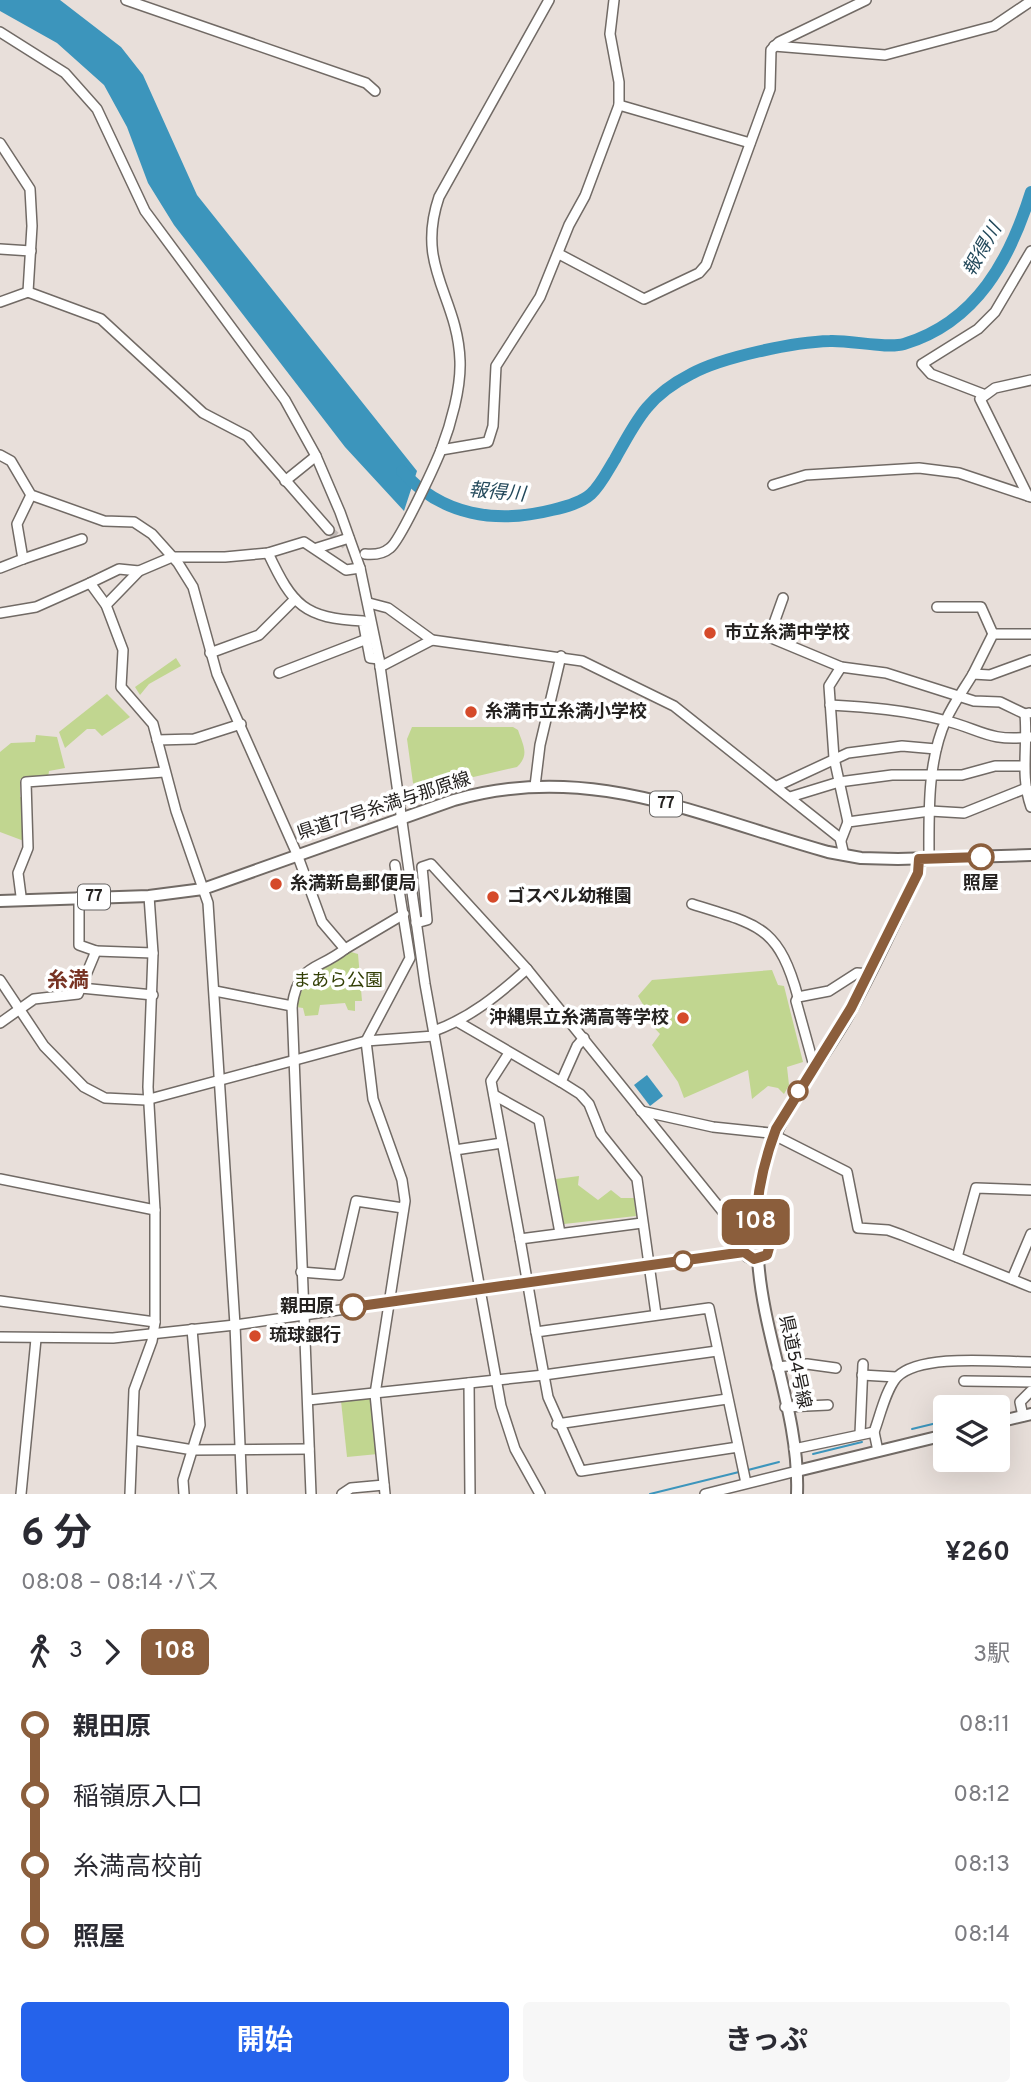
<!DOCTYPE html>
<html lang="ja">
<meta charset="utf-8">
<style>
body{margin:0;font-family:Overpass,"Noto Sans JP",sans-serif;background:#f7f7f7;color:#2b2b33;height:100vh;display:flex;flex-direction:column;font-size:26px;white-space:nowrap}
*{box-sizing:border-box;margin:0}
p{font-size:23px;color:#7c7c81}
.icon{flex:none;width:38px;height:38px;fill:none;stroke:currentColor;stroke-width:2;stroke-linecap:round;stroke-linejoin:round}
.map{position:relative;height:1494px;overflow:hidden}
.drawer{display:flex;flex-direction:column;background:#fff;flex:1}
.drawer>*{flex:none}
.badge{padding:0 14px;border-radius:10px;font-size:24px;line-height:46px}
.controls{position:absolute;left:933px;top:1395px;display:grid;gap:14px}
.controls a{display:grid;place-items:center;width:77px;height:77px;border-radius:7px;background:#fff;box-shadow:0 7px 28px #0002;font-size:35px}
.map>.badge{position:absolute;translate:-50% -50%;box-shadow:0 0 0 4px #fff}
.legs{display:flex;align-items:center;gap:10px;height:77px;padding:0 21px;font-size:23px}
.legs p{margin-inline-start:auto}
.overview{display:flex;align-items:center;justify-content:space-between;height:119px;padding:0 21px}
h1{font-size:38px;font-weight:700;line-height:52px}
.action{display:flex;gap:14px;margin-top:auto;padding:14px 21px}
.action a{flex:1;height:80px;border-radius:7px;background:#2563eb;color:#fff;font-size:28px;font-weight:700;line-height:80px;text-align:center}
.action a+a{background:#f7f7f7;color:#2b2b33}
ul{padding:0 21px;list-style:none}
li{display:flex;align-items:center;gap:24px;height:70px;font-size:26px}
li i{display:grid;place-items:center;width:10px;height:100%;margin:0 9px;background:currentColor}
li i::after{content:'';width:18px;height:18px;margin:-9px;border:5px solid;border-radius:50%;background:#fff}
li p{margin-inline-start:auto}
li:first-child i{background:linear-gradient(#0000 50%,currentColor 0)}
li:last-child i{background:linear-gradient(currentColor 50%,#0000 0)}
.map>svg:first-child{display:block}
.green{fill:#c1d690}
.water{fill:#3c95bc}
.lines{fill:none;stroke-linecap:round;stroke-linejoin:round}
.stream{stroke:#3c95bc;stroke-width:2}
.river{stroke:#3c95bc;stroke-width:12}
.minor-tunnel{stroke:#c1b9b5;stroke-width:9;stroke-dasharray:9 4.5;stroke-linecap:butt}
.minor-casing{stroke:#716a65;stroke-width:12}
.major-casing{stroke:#716a65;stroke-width:14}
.minor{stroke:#fff;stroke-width:9}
.major{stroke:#fff;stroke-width:10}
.line-1-casing{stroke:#fff;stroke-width:16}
.line-1{stroke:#8b5e3c;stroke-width:10}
.poi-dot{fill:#d54a2a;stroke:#fff;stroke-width:2.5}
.stop-1-dot{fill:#fff;stroke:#8b5e3c;stroke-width:3.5}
.labels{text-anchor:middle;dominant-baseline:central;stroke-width:7;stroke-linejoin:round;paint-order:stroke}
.shield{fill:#fff;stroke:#666463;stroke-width:2}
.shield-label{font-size:16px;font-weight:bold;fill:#252220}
.poi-label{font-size:18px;font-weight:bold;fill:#252220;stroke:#fff;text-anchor:start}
.street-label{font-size:18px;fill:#252220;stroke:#fff}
.stop-label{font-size:18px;font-weight:bold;fill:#252220;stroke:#fff}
.park-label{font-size:18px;fill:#323e05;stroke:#fff}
.water-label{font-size:19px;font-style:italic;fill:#23495b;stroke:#fff}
.quarter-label{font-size:21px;font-weight:bold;fill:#773323;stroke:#fff}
</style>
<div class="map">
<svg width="1031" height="1494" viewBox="0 0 1031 1494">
<rect width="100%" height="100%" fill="#e8dfda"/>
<g class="green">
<polygon points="176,658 181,666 149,684 140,695 135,687"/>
<polygon points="107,694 130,717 102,736 95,729 87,729 65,748 59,732"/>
<path d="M412 727H513L518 730C523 745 530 755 517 767L422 789 413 783 407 739Z"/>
<polygon points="36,735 57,737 65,768 49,771 48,778 20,779 20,797 24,797 24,841 0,832 0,752 11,743 35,742"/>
<polygon points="351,952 358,954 362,1001 355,1001 355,1011 348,1010 345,1003 320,1005 318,1015 305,1016 303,1008 296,1007 306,978 343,953"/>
<polygon points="772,970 778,985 784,986 803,1062 787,1067 789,1085 784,1094 778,1088 768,1086 752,1099 748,1070 684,1098 678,1082 652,1045 660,1034 648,1021 651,1018 638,996 652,980"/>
<polygon points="579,1176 578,1185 598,1200 611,1190 621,1198 634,1198 636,1216 564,1224 556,1179"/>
<polygon points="372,1398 378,1454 347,1457 341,1401"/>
</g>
<g class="water">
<polygon points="0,0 60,0 121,47 143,75 197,195 417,471 404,511 345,447 174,225 148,183 127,127 104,85 57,43 0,11"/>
<polygon points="647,1075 663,1096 650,1106 634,1085"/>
</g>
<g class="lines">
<g class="stream">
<polyline points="998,1408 1009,1405"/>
<polyline points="912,1429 945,1421"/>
<polyline points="813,1454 862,1442"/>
<polyline points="748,1470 779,1462"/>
<polyline points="650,1494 739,1472"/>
</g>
<path class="river" d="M402 471C441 516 497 524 552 510 565 507 581 503 591 494 601 485 608 470 615 459 637 419 648 396 691 374 722 357 794 342 830 341 850 340 887 349 904 344 977 322 1010 259 1031 192"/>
<polyline class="minor-tunnel" points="329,530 349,548 365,554"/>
<g class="minor-casing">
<g id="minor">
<polyline points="126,0 366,83 375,91"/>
<polyline points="0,32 65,73 97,109 145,211 285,400 316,456 340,512 360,568 379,659 425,984 501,1406 515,1449 540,1494"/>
<polyline points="774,46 885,55 994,26 1031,1"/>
<polyline points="619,105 750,143"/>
<polyline points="0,143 30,189 32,226 28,292"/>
<polyline points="0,249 31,251"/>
<polyline points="559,254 644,299 699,273 706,265 770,89 771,50 779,42 866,0"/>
<polyline points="28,292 101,319 203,413 247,436 329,530"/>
<polyline points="0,302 28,292"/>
<polyline points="983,394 931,374 922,364 978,329 995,312 1031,251"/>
<polyline points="441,450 488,442 493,426 496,366 540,297 569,225 585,196 619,105 619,82 610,34 614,0"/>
<polyline points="0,455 11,461 31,495 104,521 134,522 152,534 178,563 193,587 217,674 297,854 322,922 345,949 404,914"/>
<polyline points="285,481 316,456"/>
<polyline points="773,485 806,475 919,468 959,473 1031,497"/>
<polyline points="1028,496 980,399 995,388 1031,380"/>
<polyline points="317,548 349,538"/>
<path d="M268 553C293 606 304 618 363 621L370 658 379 659"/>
<path d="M365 554C374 555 383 554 390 548 400 541 435 465 441 450 451 424 461 388 460 361 458 296 415 268 439 197L549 0"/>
<polyline points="23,559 82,539"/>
<polyline points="0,568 23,559 17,524 31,495"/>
<polyline points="90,583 119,569 139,571"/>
<polyline points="783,598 769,637 841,667 886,673 974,701 1000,702 1025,714"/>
<polyline points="369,603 388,608 432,640 582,661 674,706 840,838 844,855"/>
<polyline points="106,605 139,571 172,557 225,557 268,553 304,542 346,570 360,568"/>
<polyline points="937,607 981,607 993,634"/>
<polyline points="0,613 36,607 90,583 106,605 123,650 121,687 153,724 176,811 208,903 235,1325 242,1494"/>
<polyline points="210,653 259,635 295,599"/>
<polyline points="380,667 432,640"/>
<polyline points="841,667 829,686 834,758 848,822"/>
<polyline points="279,673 367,639"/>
<polyline points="973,674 993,634 1031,634"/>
<path d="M830 705C868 707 905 710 943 720 981 729 987 742 1031 737"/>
<path d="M1029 713 1025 714C1028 747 1020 776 1031 807"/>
<polyline points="157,740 194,739 241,724"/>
<polyline points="535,786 540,745 561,656"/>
<polyline points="777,786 848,753 902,746 936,749"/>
<polyline points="790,797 839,782 892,775 962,775 995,766 1024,766"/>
<polyline points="841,840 848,822 930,811 964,813 1024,789 1031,791"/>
<path d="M929 859C929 814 927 762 946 720 953 704 964 689 973 674L990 675 1031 660"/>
<polyline points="21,896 18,873 28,848 26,782 164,772"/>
<path d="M692 904C757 925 778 924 798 997"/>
<polyline points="416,923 427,920 422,867 431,864 527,969 744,1238"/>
<polyline points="96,951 153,953"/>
<polyline points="0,980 44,1046 84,1087 105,1098 146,1100 366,1041 434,1036"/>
<polyline points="81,988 153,995"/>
<polyline points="215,991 292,1006"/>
<polyline points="458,1022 561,1082 580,1094 589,1104 601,1134 637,1179 656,1314"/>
<polyline points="0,1023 34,999 78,994 96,951 79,945 79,897"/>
<path d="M434 1031C470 1018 498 995 527 969"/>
<polyline points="509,1053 491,1081 520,1239 642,1223"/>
<polyline points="814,1066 796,1001 798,997 829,991 857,973 870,974"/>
<polyline points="561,1082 577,1046 584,1038"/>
<polyline points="494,1095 539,1120 560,1233"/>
<polyline points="641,1111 713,1127 770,1133 847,1172 858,1228 888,1230 902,1235 1031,1287"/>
<polyline points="455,1150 502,1143"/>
<polyline points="0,1179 155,1210"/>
<polyline points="520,1239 536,1332"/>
<polyline points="957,1257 976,1188 1031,1190"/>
<polyline points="301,1272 339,1275 356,1201 403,1208"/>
<polyline points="1012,1279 1031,1234"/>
<polyline points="0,1301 155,1322"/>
<polyline points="0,1337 113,1338 235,1325 744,1252"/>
<polyline points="777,1367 807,1364 836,1368"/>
<polyline points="862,1375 896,1377"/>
<polyline points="964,1381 1031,1382"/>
<polyline points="469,1383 470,1494"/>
<polyline points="308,1400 544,1375 717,1351"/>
<polyline points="785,1407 828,1405"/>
<polyline points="1023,1416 1020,1402 1031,1391"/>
<polyline points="557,1424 727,1399"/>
<path d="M874 1432C880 1416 886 1389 897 1377 921 1353 999 1362 1031 1362"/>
<polyline points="860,1434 863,1364"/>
<polyline points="133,1440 193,1450 309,1449"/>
<polyline points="738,1447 581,1471 548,1397 536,1332 709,1308 746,1483"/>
<polyline points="794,1449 874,1432 878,1451"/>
<polyline points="21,1494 36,1339"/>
<polyline points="130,1494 134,1390 152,1341 155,1322 155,1210 148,1087 153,953 149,896"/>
<polyline points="184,1494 183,1480 200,1425 192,1329"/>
<path d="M311 1494 292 1006C299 962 316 972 345 949"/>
<polyline points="342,1494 351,1488 384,1485"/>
<polyline points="385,1494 375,1394 405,1201 402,1180 373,1099 366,1041 410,958 395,865"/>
<polyline points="705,1494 797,1471"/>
</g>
</g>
<g class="major-casing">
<g id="major">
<path d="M0 901 149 896 203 889 454 800C589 761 699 816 828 852L861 858 898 859 1031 855"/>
<path d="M756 1230C757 1133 798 1099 844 1022 872 974 894 923 918 873L919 859"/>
<circle cx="756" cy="1245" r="14"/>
<path d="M758 1259C763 1338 800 1415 797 1494"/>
<polyline points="998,1422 1031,1414"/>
<polyline points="797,1471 945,1435"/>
</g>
</g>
<use href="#minor" class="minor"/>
<use href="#major" class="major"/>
</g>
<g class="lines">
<g class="line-1-casing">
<path id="line-1" d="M353 1307 744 1252 754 1259 767 1255 771 1241 765 1233 756 1230C756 1196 764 1161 776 1129L851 1008 918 873 919 859 981 857"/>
</g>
<use href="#line-1" class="line-1"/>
</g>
<g class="poi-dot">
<circle cx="710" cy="633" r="7"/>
<circle cx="471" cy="712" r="7"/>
<circle cx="276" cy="884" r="7"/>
<circle cx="493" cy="897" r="7"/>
<circle cx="683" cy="1018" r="7"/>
<circle cx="255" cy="1336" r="7"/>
</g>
<g class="stop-1-dot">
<circle cx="981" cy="857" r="12"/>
<circle cx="798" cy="1091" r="9"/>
<circle cx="683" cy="1261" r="9"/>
<circle cx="353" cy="1307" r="12"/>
</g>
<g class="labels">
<g class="shield">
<rect x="650" y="791.5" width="32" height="25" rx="5"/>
<rect x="78" y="884.5" width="32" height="25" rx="5"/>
</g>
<g class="shield-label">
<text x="666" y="804">77</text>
<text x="94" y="897">77</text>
</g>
<g class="poi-label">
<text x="724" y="633">市立糸満中学校</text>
<text x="485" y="712">糸満市立糸満小学校</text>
<text x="290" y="884">糸満新島郵便局</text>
<text x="507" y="897">ゴスペル幼稚園</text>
<text x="669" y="1018" text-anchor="end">沖縄県立糸満高等学校</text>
<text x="269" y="1336">琉球銀行</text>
</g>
<g class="street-label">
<text transform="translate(384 807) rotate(-18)">県道77号糸満与那原線</text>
<text transform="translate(794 1362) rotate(78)">県道54号線</text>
</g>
<g class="stop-label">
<text x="981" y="884">照屋</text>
<text x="334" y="1307" text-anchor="end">親田原</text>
</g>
<g class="park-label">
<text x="338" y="981">まあら公園</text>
</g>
<g class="water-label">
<text transform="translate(983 250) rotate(-60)">報得川</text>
<text transform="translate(497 493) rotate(5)">報得川</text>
</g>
<g class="quarter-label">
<text x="68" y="981">糸満</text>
</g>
</g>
</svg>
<div class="controls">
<a><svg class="icon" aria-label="layers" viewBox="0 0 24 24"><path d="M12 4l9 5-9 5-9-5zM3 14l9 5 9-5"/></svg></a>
</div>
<b class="badge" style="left:756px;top:1222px;background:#8b5e3c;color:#fff">108</b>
</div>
<section class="drawer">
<div class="overview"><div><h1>6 分</h1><p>08:08 – 08:14 · バス</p></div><b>¥260</b></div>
<div class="legs"><svg class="icon" aria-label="walk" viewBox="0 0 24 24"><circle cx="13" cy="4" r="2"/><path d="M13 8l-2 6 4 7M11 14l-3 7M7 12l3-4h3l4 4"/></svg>3<svg class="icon" aria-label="forward" viewBox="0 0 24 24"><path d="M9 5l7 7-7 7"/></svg><b class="badge" style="background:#8b5e3c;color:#fff">108</b><p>3駅</p></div>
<ul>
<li><i style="color:#8b5e3c"></i><b>親田原</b><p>08:11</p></li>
<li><i style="color:#8b5e3c"></i><span>稲嶺原入口</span><p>08:12</p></li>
<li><i style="color:#8b5e3c"></i><span>糸満高校前</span><p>08:13</p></li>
<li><i style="color:#8b5e3c"></i><b>照屋</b><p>08:14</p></li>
</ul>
<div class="action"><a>開始</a><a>きっぷ</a></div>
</section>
